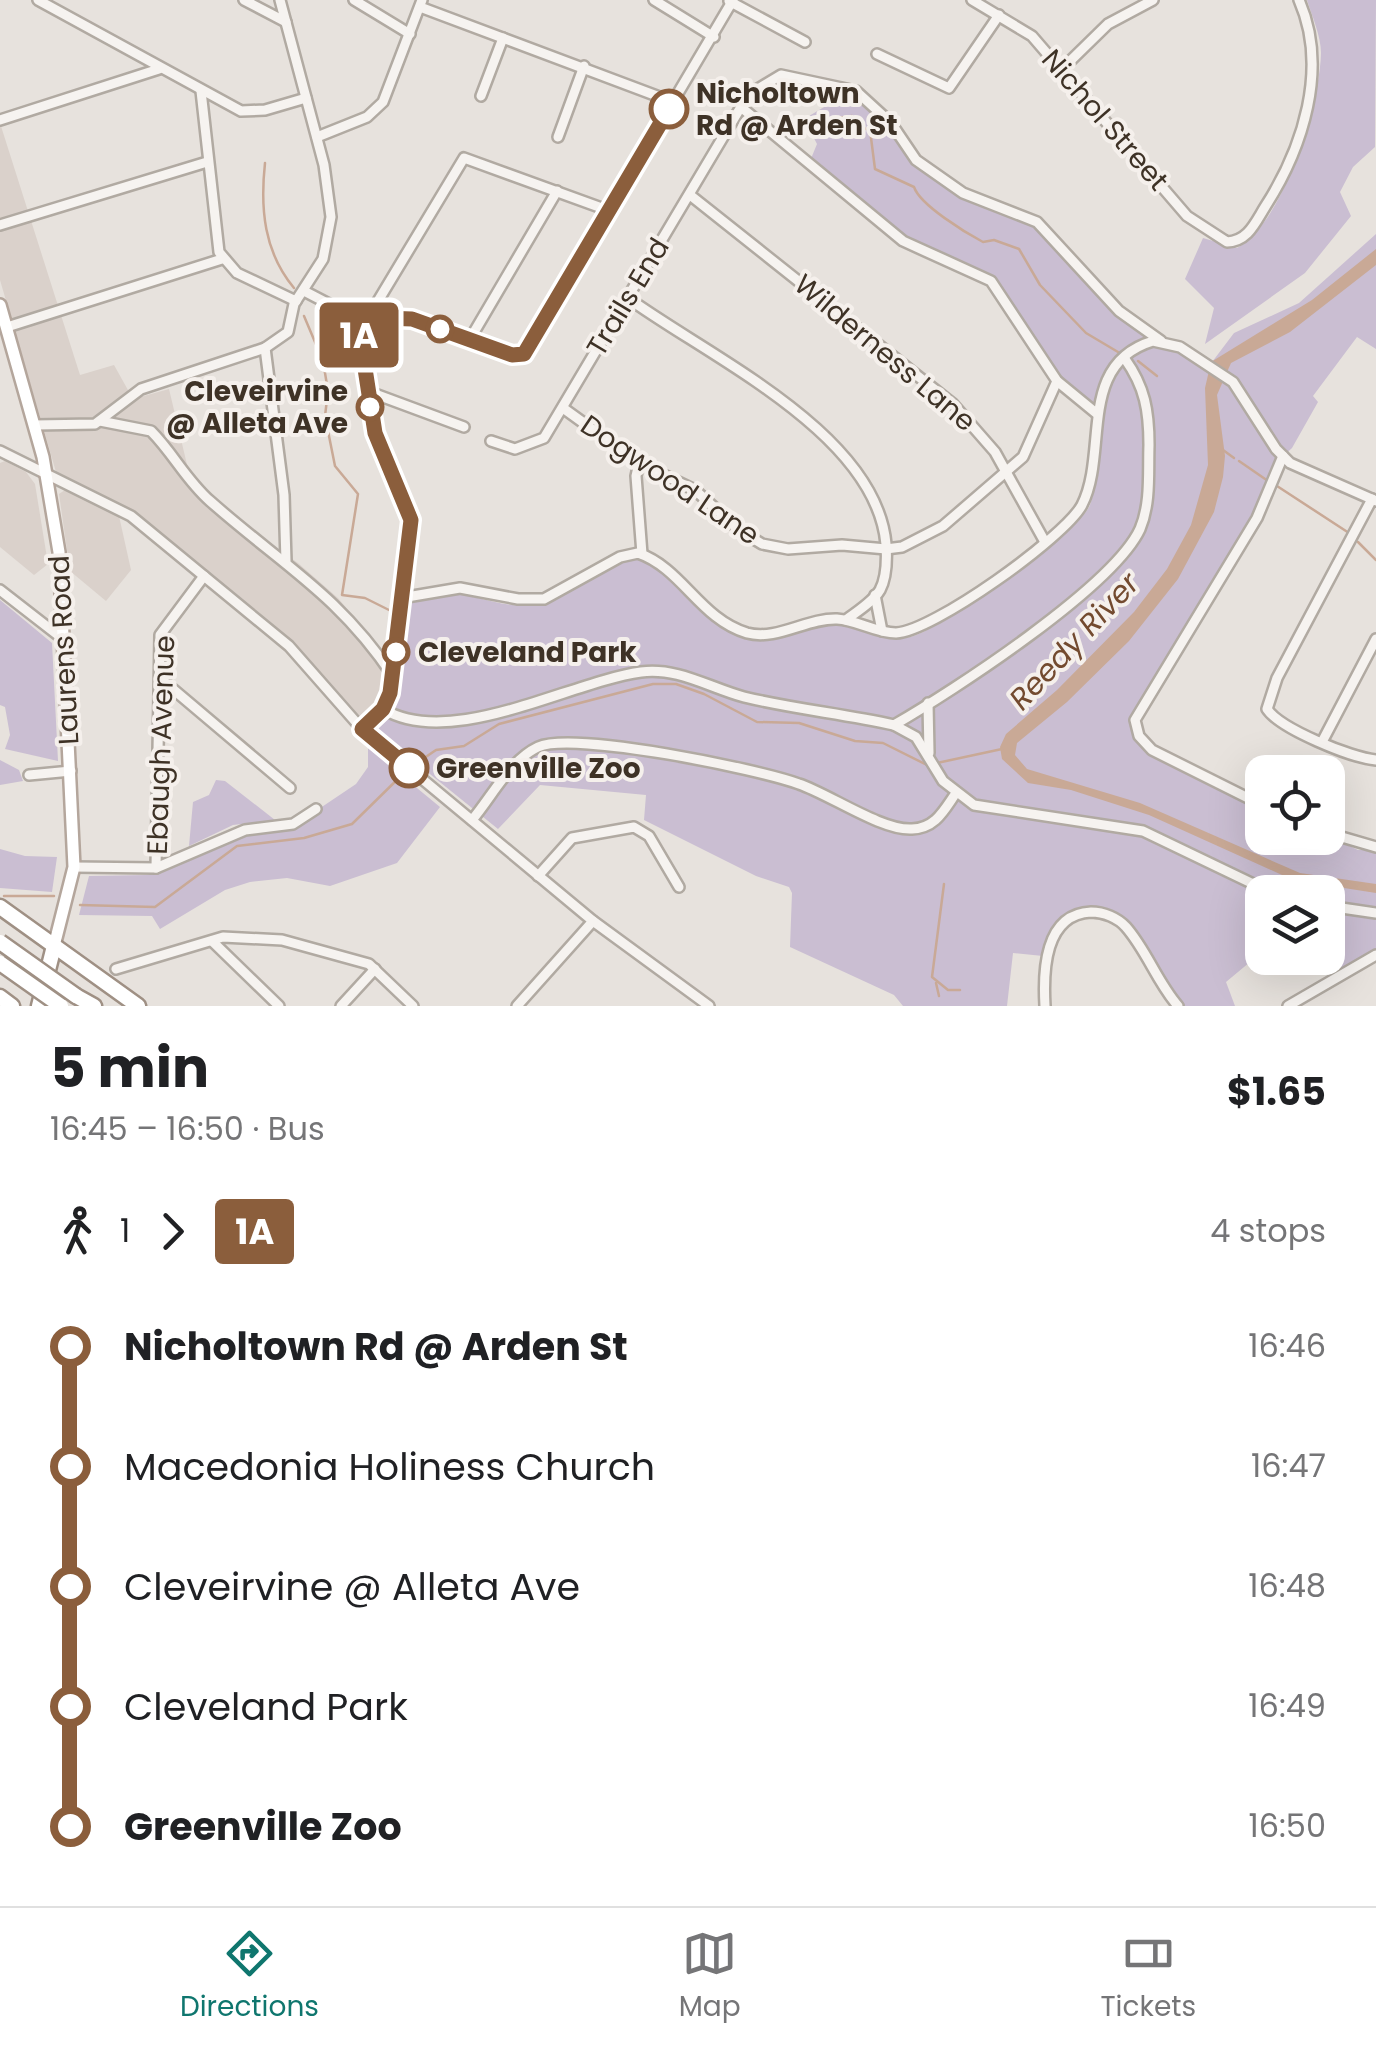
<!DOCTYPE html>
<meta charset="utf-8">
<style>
body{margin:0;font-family:Poppins,sans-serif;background:#f2f2f2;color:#202124;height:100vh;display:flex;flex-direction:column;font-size:38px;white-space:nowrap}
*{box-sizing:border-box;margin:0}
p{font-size:32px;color:#757577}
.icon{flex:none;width:55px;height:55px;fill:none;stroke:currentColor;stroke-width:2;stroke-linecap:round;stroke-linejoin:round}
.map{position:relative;height:1006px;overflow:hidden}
.side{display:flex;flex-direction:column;background:#fff;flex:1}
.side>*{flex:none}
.badge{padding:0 20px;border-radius:8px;font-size:35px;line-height:65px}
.tools{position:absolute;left:1245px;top:755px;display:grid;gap:20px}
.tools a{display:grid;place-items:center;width:100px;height:100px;border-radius:20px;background:#fff;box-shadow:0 10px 40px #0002;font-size:50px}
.map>.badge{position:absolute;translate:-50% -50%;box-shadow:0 0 0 5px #fff}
.legs{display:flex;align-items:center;gap:15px;height:110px;padding:0 50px;font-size:32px}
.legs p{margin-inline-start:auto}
.head{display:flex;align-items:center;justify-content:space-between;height:170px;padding:0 50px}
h1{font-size:55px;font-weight:700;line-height:75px}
ul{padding:0 50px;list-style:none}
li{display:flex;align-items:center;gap:35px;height:120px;font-size:38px}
li i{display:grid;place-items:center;width:15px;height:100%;margin:0 12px;background:currentColor}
li i::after{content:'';width:25px;height:25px;margin:-12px;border:8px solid;border-radius:50%;background:#fff}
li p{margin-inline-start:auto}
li:first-child i{background:linear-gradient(#0000 50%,currentColor 0)}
li:last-child i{background:linear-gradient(currentColor 50%,#0000 0)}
.tab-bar{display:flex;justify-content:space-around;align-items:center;height:140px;border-top:2px solid #e0e0e0;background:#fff;font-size:28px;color:#757577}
.tab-bar a{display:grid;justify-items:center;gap:5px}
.tab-bar .active{color:#0f766e}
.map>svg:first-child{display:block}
.built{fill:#dad1cb}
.green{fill:#cabed2}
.water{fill:#c9a996}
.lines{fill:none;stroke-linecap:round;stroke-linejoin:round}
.stream{stroke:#c9a996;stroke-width:2.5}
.minor-casing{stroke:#b1aaa2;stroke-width:14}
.major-casing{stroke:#b4a69c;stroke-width:16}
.highway-casing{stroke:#9f9084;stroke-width:19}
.minor{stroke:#f6f3f0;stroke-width:9}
.major{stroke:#fff;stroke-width:11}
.highway{stroke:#fff;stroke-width:14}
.highway-bridge-casing{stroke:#9f9084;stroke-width:19;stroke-linecap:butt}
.highway-bridge{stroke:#fff;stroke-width:14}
.line-1-casing{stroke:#fff;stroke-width:22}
.line-1{stroke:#8b5e3c;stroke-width:15}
.stop-1-dot{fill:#fff;stroke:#8b5e3c;stroke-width:5}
.labels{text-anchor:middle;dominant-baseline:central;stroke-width:8;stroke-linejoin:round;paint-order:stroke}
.stop-label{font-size:28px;font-weight:bold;fill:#3e3226;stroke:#f5f0ec;text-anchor:start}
.street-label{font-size:28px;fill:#3e3226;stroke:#f5f0ec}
.water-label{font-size:30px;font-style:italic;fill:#734a2f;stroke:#f5f0ec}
</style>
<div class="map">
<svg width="1376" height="1006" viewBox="0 0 1376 1006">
<rect width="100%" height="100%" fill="#e7e2dd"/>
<g class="built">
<polygon points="0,123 80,375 114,365 133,399 169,389 189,473 237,520 298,563 338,598 384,653 390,676 387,692 367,717 357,718 299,648 158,531 56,472 0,280"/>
<polygon points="5,461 26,472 35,484 48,564 34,575 0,547 0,463"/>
<polygon points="65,490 119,516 131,570 106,601 70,571 59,494"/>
</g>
<g class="green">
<path d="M1307 0H1376L1375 147 1353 167 1340 192 1351 216 1305 273 1205 344 1214 308 1185 279 1203 238 1237 248C1283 224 1320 103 1321 53 1321 36 1312 16 1307 0Z"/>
<path d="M851 91 889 121 913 160 943 182 1034 222 1146 333 1206 370 1234 333 1299 303 1376 234V349L1357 337 1313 396 1318 402 1292 448 1276 463 1247 527 1131 723C1140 762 1226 792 1262 808V838L1328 836 1358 850H1376V951L1344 972 1328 947V892H1262V952L1226 982 1235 1006H1181L1119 918 1077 912 1043 956 1013 953 1007 1006H903L894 995 790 947 792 893 789 887 756 876 644 820 646 795 540 785 498 829 420 766 406 779 440 807 397 863 330 886 287 878 250 882 225 890 160 929 152 916 79 915 89 876 147 875 233 839 295 825 356 784 368 767V748L395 769 412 760 375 727 389 711 406 604C460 578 485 610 535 605 574 600 602 561 640 558 677 571 698 620 742 637 773 649 807 621 839 623 864 625 881 640 906 638 936 635 1080 532 1090 505 1100 477 1098 442 1101 413L1060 379 993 278 905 239 810 161 817 144 804 119Z"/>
<polygon points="0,600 52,643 58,761 5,749 10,735 5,707 0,705"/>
<polygon points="0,760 19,770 23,781 0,785"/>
<polygon points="216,780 225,781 275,820 233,825 189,846 193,802 209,795"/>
<polygon points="0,849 25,856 57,857 52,892 0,888"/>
</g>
<polygon class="water" points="1376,249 1376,265 1290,332 1231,363 1217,395 1225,456 1223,477 1214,512 1178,579 1129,641 1067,702 1017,743 1015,755 1027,769 1140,803 1300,873 1376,884 1376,893 1293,880 1149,815 1071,790 1028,783 1002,759 1000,747 1006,734 1057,690 1134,612 1167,569 1191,525 1208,465 1205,388 1211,362 1312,300"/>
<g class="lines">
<g class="stream">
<path d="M831 119 852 116 860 127 870 130 875 169 914 187C920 205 966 233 983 242L994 240 1019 249 1040 285 1086 333 1118 352"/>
<path d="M265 163C260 209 264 252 294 288"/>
<polyline points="304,316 323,361 328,391 325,416 335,466 358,494 342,595 365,598 391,611"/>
<polyline points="1138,361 1157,376"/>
<polyline points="1223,450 1234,458"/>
<polyline points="1239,461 1268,481"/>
<polyline points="1277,486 1349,533"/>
<polyline points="1358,542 1376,560"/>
<polyline points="937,763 1002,749"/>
<polyline points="414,765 436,750 464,746 499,724 653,684 676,684 704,694 757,722 799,723 855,741 883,743 929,766"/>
<polyline points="944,884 932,977 948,990 960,990"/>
<polyline points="4,896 54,896"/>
<polyline points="80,905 155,907 237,846 304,838 352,824 407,770"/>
<polyline points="936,983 939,996"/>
</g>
<g class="minor-casing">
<g id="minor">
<polyline points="38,0 241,111 265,110 306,98"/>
<polyline points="244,0 286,22"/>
<polyline points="354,0 410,34"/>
<polyline points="654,0 714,37"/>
<path d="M972 0 1032 36 1187 216 1227 242C1248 241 1255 223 1265 207 1303 148 1329 68 1299 0"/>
<polyline points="729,1 805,42"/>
<polyline points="420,7 673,102"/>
<polyline points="877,54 949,88 999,15"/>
<polyline points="1062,69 1108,24 1153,0"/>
<polyline points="201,91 219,252 237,273 296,301"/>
<polyline points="481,96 503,38"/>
<polyline points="742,108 903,241 991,281 1057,381 1096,413"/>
<polyline points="0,120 159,69"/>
<polyline points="317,137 367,117 383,102 422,0"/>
<polyline points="558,137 584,66"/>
<polyline points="690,195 953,404 995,452 1045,542"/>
<polyline points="0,225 207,162"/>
<polyline points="304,291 354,317 407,318 511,355 524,354 733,0"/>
<path d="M628 298C709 357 876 433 886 544 887 559 887 577 880 590 873 602 856 612 846 620"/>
<polyline points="369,316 464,158 610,211"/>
<polyline points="357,317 375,433 411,520 390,693 383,709 362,729"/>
<polyline points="7,327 222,259"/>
<polyline points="470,339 557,191"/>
<polyline points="265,348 284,495 286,561"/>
<polyline points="367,391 464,427"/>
<polyline points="563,408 639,463 695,490 739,530 762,544 788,549 842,545 886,549 902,547 943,526 1023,457 1057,381"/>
<path d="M100 421 151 431C173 453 186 480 210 501 281 564 338 594 393 676"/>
<polyline points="35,425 95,424 141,389 265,348 288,332 294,304 323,259 331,217 324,165 280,0"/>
<polyline points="491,441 515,449 544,438 748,95 781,75 856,91 891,123 916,160 963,193 1037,222 1119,311 1161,341"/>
<polyline points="0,451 131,516 289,646 362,729 593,921 709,1006"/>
<polyline points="639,463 636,476 642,554"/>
<path d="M1372 499 1277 678 1267 709C1280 729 1352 758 1376 760"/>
<polyline points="0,590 63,639"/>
<polyline points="875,595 882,631"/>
<path d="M401 598 460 588 518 599H544L620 557 638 553C682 568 700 619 747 633 777 641 807 618 837 619 857 620 876 633 896 633 932 632 1065 537 1082 505 1109 452 1076 364 1153 341L1180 347 1233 382 1276 449 1290 463 1376 501"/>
<polyline points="161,679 290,788"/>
<polyline points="928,703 929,753"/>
<path d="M383 709C451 750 569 682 641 672 678 667 710 688 744 697 793 709 845 714 894 725 953 691 1113 587 1140 529 1151 503 1148 473 1149 445 1149 411 1145 387 1125 359"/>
<polyline points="894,725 916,737 943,781 974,805 1143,831 1270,892"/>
<polyline points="1322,742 1376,639"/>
<polyline points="29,775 71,771"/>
<polyline points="1262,805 1152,750 1139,736 1135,720 1257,518 1283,456"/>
<path d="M472 820C491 798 510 760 538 747 574 731 758 769 799 784 829 794 882 831 912 829 936 828 944 810 956 793"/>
<polyline points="1328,833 1376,847"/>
<polyline points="74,867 156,868 245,830 293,824 316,809"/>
<polyline points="156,868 160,635 204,576"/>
<polyline points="538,876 572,838 634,827 649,836 679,887"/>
<polyline points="1328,906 1376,913"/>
<polyline points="212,941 279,1006"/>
<polyline points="116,969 223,937 282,940 369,964 413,1006"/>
<polyline points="341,1006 375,969"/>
<polyline points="517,1006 593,921"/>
<path d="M1045 1006C1043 972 1044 914 1091 912 1104 912 1118 918 1126 927 1147 951 1157 982 1178 1006"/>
<polyline points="1288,1006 1376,955"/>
</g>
</g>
<g class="major-casing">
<polyline id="major" points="0,305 43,457 59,552 74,867 54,946"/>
</g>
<g class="highway-casing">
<g id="highway">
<polyline points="0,907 138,1006"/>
<polyline points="76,996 94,1006"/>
<polyline points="0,997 12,1006"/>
<polyline points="39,1006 54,946"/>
</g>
</g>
<use href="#minor" class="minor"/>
<use href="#major" class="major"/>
<use href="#highway" class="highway"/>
<g class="highway-bridge-casing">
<g id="highway-bridge">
<polyline points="0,942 76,996"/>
<polyline points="0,963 61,1006"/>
</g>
</g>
<use href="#highway-bridge" class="highway-bridge"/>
</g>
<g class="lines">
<g class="line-1-casing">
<polyline id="line-1" points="409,768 362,729 383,709 390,693 411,520 375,433 357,317 412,319 512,355 524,354 669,109"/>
</g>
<use href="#line-1" class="line-1"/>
</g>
<g class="stop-1-dot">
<circle cx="669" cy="109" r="18"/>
<circle cx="440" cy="329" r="12"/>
<circle cx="370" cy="407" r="12"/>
<circle cx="396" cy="652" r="12"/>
<circle cx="409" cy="768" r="18"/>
</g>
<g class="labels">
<g class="stop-label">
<text x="696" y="93">Nicholtown<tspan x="696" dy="32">Rd @ Arden St</tspan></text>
<text x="348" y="391" text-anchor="end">Cleveirvine<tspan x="348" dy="32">@ Alleta Ave</tspan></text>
<text x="418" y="652">Cleveland Park</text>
<text x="436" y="768">Greenville Zoo</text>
</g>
<g class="street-label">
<text transform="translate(1105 120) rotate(49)">Nichol Street</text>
<text transform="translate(628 297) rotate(-59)">Trails End</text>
<text transform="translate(885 353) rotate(40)">Wilderness Lane</text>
<text transform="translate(670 480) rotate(34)">Dogwood Lane</text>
<text transform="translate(64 650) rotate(-93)">Laurens Road</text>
<text transform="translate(161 745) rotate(-88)">Ebaugh Avenue</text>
</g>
<g class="water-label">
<text transform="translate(1074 641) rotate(-47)">Reedy River</text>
</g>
</g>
</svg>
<div class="tools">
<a><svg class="icon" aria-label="locate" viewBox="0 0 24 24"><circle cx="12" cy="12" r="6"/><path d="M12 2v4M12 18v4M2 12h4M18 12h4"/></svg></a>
<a><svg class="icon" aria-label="layers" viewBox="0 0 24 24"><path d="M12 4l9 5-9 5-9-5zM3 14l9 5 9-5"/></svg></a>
</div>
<b class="badge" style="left:359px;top:335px;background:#8b5e3c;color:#fff">1A</b>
</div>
<section class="side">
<div class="head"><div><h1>5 min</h1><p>16:45 – 16:50 · Bus</p></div><b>$1.65</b></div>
<div class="legs"><svg class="icon" aria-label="walk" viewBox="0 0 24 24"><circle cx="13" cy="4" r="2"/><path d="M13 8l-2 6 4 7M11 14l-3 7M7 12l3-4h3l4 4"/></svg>1<svg class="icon" aria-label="forward" viewBox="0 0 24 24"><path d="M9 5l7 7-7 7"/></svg><b class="badge" style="background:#8b5e3c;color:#fff">1A</b><p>4 stops</p></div>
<ul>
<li><i style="color:#8b5e3c"></i><b>Nicholtown Rd @ Arden St</b><p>16:46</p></li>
<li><i style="color:#8b5e3c"></i><span>Macedonia Holiness Church</span><p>16:47</p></li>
<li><i style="color:#8b5e3c"></i><span>Cleveirvine @ Alleta Ave</span><p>16:48</p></li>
<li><i style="color:#8b5e3c"></i><span>Cleveland Park</span><p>16:49</p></li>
<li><i style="color:#8b5e3c"></i><b>Greenville Zoo</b><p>16:50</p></li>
</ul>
</section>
<nav class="tab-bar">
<a class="active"><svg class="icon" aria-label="directions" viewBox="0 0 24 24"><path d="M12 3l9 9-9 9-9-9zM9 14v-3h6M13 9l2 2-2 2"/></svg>Directions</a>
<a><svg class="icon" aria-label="map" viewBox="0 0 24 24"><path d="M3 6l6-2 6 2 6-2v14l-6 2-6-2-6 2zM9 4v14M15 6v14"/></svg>Map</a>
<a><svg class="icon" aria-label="tickets" viewBox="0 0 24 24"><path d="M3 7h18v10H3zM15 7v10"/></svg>Tickets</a>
</nav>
